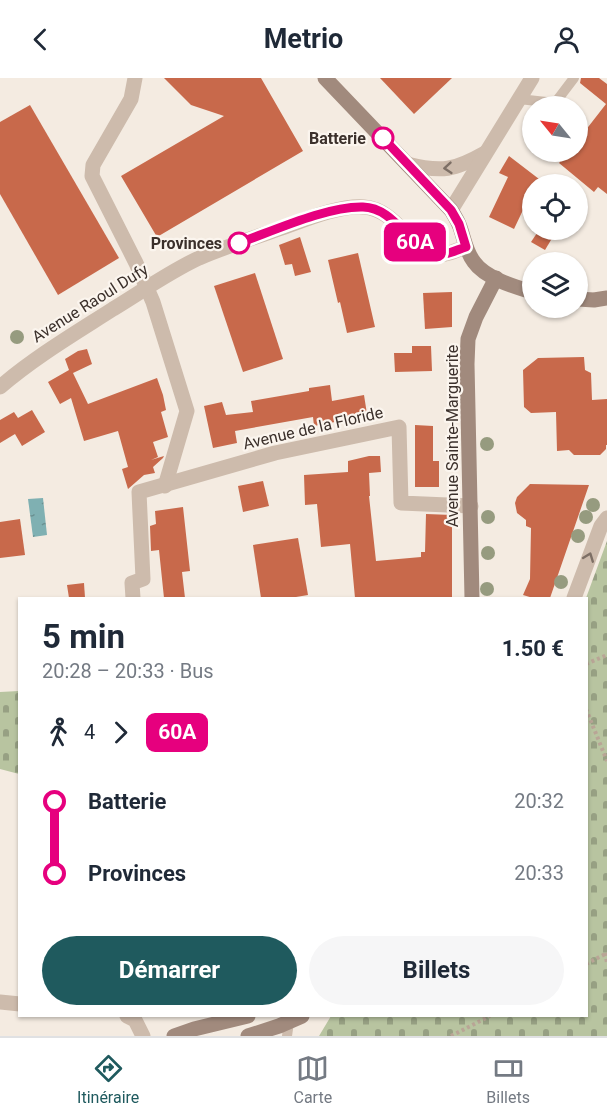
<!DOCTYPE html>
<html lang="fr">
<meta charset="utf-8">
<style>
body{margin:0;font-family:Roboto,sans-serif;background:#f6f6f7;color:#1f2937;height:100vh;display:flex;flex-direction:column;font-size:22px;white-space:nowrap}
*{box-sizing:border-box;margin:0}
p{font-size:20px;color:#747a83}
.icon{flex:none;width:33px;height:33px;fill:none;stroke:currentColor;stroke-width:2;stroke-linecap:round;stroke-linejoin:round}
.map{position:relative;flex:1;overflow:hidden}
.panel{position:absolute;left:18px;top:519px;width:570px;height:420px;display:flex;flex-direction:column;background:#fff;border-radius:0px;box-shadow:0 2px 4px #0004}
.panel>*{flex:none}
.badge{padding:0 12px;border-radius:9px;font-size:21px;line-height:39px}
.needle{width:39px;rotate:300deg}
.buttons{position:absolute;left:522px;top:18px;display:grid;gap:12px}
.buttons a{display:grid;place-items:center;width:66px;height:66px;border-radius:50%;background:#fff;box-shadow:0 2px 4px #0004;font-size:30px}
.map>.badge{position:absolute;translate:-50% -50%;box-shadow:0 0 0 3px #fff}
.legs{display:flex;align-items:center;gap:9px;height:66px;padding:0 24px;font-size:20px}
.legs p{margin-inline-start:auto}
.headline{display:flex;align-items:center;justify-content:space-between;height:102px;padding:0 24px}
h1{font-size:33px;font-weight:700;line-height:45px}
.action{display:flex;gap:12px;margin-top:auto;padding:12px 24px}
.action a{flex:1;height:69px;border-radius:36px;background:#1f5a5e;color:#fff;font-size:24px;font-weight:700;line-height:69px;text-align:center}
.action a+a{background:#f6f6f7;color:#1f2937}
ul{padding:0 24px;list-style:none}
li{display:flex;align-items:center;gap:21px;height:72px;font-size:22px}
li i{display:grid;place-items:center;width:9px;height:100%;margin:0 8px;background:currentColor}
li i::after{content:'';width:15px;height:15px;margin:-8px;border:4px solid;border-radius:50%;background:#fff}
li p{margin-inline-start:auto}
li:first-child i{background:linear-gradient(#0000 50%,currentColor 0)}
li:last-child i{background:linear-gradient(currentColor 50%,#0000 0)}
header{display:flex;justify-content:space-between;align-items:center;height:78px;padding:0 24px;background:#fff;font-size:27px;font-weight:700}
.menu{display:flex;justify-content:space-around;align-items:center;height:84px;border-top:2px solid #e0e1e3;background:#fff;font-size:16px;color:#747a83}
.menu a{display:grid;justify-items:center;gap:3px}
.menu .active{color:#1f5a5e}
.map>svg:first-child{display:block}
.cemetery{fill:url(#cemetery-stones)}
.water{fill:url(#water-ripples)}
.building{fill:#c8694b}
.lines{fill:none;stroke-linecap:round;stroke-linejoin:round}
.path{stroke:#b9a596;stroke-width:4;stroke-dasharray:3 3;stroke-linecap:butt}
.lane{stroke:#cdbbac;stroke-width:10}
.street{stroke:#cdbbac;stroke-width:15}
.secondary{stroke:#a18a7d;stroke-width:15}
.tree{fill:#969b7f}
.oneway{stroke:#7d6f65}
.line-1-casing{stroke:#fff;stroke-width:14}
.line-1{stroke:#e6007e;stroke-width:9}
.stop-1-dot{fill:#fff;stroke:#e6007e;stroke-width:3}
.labels{text-anchor:middle;dominant-baseline:central;stroke-width:4.5;stroke-linejoin:round;paint-order:stroke}
.stop-label{font-size:16px;font-weight:bold;fill:#3b302b;stroke:#fbf5ee;text-anchor:end}
.street-label{font-size:16px;fill:#3b302b;stroke:#fbf5ee}
</style>
<header><svg class="icon" aria-label="back" viewBox="0 0 24 24"><path d="M15 5l-7 7 7 7"/></svg>Metrio<svg class="icon" aria-label="person" viewBox="0 0 24 24"><circle cx="12" cy="8" r="4"/><path d="M4 21q1-7 8-7t8 7"/></svg></header>
<div class="map">
<svg width="607" height="958" viewBox="0 0 607 958">
<defs>
<pattern id="cemetery-stones" width="16" height="16" patternUnits="userSpaceOnUse" patternTransform="scale(1.5)"><rect width="16" height="16" fill="#b8c4a0"/><path d="M2 7V4a2 2 0 0 1 4 0v3zM10 15v-3a2 2 0 0 1 4 0v3z" fill="#97a083"/></pattern>
<pattern id="water-ripples" width="26" height="14" patternUnits="userSpaceOnUse" patternTransform="scale(1.5)"><rect width="26" height="14" fill="#7fb0b2"/><path d="M2 4q2-2 4 0t4 0M15 11q2-2 4 0t4 0" fill="none" stroke="#699091"/></pattern>
</defs>
<rect width="100%" height="100%" fill="#f4ebe1"/>
<g class="cemetery">
<polygon points="607,463 607,958 319,958 331,938 586,938 586,520"/>
<polygon points="19,613 20,613 19,696 0,691 0,614"/>
</g>
<polygon class="water" points="43,420 47,457 33,459 28,421"/>
<g class="building">
<polygon points="164,0 261,0 303,73 157,159 121,98 224,38 191,27"/>
<polygon points="380,0 452,0 414,36"/>
<polygon points="581,0 599,0 607,6 607,116 598,109 594,114 559,85 568,74 578,74 578,62 606,26 580,5"/>
<polygon points="30,27 119,180 58,217 0,116 0,44"/>
<polygon points="509,78 539,101 536,106 532,106 532,113 514,151 489,139 508,99 499,95"/>
<polygon points="539,152 557,152 545,172 531,164"/>
<polygon points="300,159 311,194 295,198 292,186 285,187 279,167"/>
<polygon points="358,175 375,249 347,255 340,224 338,225 328,182"/>
<polygon points="255,195 283,281 243,294 214,208"/>
<polygon points="452,214 452,249 425,251 423,215"/>
<polygon points="412,268 431,268 432,293 395,294 394,275 412,275"/>
<polygon points="87,271 92,286 73,295 88,326 157,300 163,317 166,332 161,334 168,359 153,364 158,379 151,382 164,378 163,380 153,389 155,395 144,397 128,411 122,391 128,389 118,353 84,363 71,320 60,326 48,304 69,292 65,281 78,273"/>
<polygon points="584,279 585,292 591,295 592,322 607,321 607,367 606,367 606,371 600,377 574,377 569,372 557,373 556,334 531,335 524,329 523,292 538,280"/>
<polygon points="330,307 332,323 364,317 367,336 335,341 335,344 314,348 313,339 235,353 237,365 213,370 204,328 222,324 226,337 253,334 251,323 309,313 309,310"/>
<polygon points="32,332 45,354 22,368 15,356 0,365 0,342 14,334 18,340"/>
<polygon points="415,347 433,348 433,383 439,383 439,409 415,409"/>
<polygon points="369,378 380,378 381,394 369,395 370,418 369,418 376,483 421,479 421,474 425,474 426,436 452,437 452,520 355,520 350,466 321,469 317,426 305,427 304,397 348,394 348,383"/>
<polygon points="263,403 269,428 243,434 238,408"/>
<polygon points="530,406 589,407 550,520 533,520 523,517 530,501 531,450 526,448 526,442 517,435 515,425 517,419"/>
<polygon points="183,429 190,493 182,494 185,520 164,520 159,472 151,473 150,448 156,446 155,433"/>
<polygon points="20,441 25,477 0,480 0,444"/>
<polygon points="298,460 308,517 290,520 261,520 253,467"/>
<polygon points="84,505 85,520 69,520 67,507"/>
</g>
<g class="lines">
<g class="path">
<polyline points="586,586 607,577"/>
<polyline points="586,631 607,683"/>
<polyline points="605,875 607,885"/>
<polyline points="586,886 607,875"/>
<polyline points="451,958 490,938"/>
</g>
<g class="lane">
<polyline points="519,21 555,25 574,0"/>
<polyline points="287,958 289,944"/>
</g>
<g class="street">
<polyline points="135,0 131,21 93,87 92,98 136,185 153,224 187,333 165,408"/>
<path d="M407 86C442 95 455 92 485 75"/>
<polyline points="451,132 532,0"/>
<path d="M0 309C35 279 74 256 113 231 141 214 169 194 199 180 227 168 256 159 285 149 307 141 341 127 364 129 400 132 411 178 445 176 452 175 459 171 466 169"/>
<polyline points="133,520 132,505 143,501 139,414 275,375 399,349 401,425 471,428"/>
<polyline points="574,520 601,448 607,440"/>
<polyline points="0,924 20,926"/>
<polyline points="127,938 135,942 143,958"/>
</g>
<g class="secondary">
<path d="M325 0 451 132C454 137 458 143 460 149 464 160 466 174 474 184 485 200 515 209 532 214"/>
<polyline points="578,221 594,222 607,220"/>
<polyline points="472,520 467,286 468,261 476,239 496,200"/>
<polyline points="174,958 194,951 248,938"/>
<polyline points="248,958 279,948 302,938"/>
</g>
</g>
<g class="tree">
<circle cx="17" cy="259" r="7"/>
<circle cx="487" cy="366" r="7"/>
<circle cx="593" cy="427" r="7"/>
<circle cx="488" cy="439" r="7"/>
<circle cx="586" cy="439" r="7"/>
<circle cx="578" cy="458" r="7"/>
<circle cx="488" cy="475" r="7"/>
<circle cx="561" cy="504" r="7"/>
<circle cx="487" cy="511" r="7"/>
</g>
<defs><path id="oneway-chevron" d="M-2-3.5L2.5 0L-2 3.5" fill="none" stroke-width="1.6" stroke-linecap="round" stroke-linejoin="round" transform="scale(1.5)"/></defs>
<g class="oneway">
<use href="#oneway-chevron" transform="translate(448 90) rotate(175)"/>
<use href="#oneway-chevron" transform="translate(589 479) rotate(-69)"/>
</g>
<g class="lines">
<g class="line-1-casing">
<path id="line-1" d="M239 165C273 153 327 128 363 129 399 130 410 178 444 176 452 175 459 171 466 169L459 146 451 132 383 60"/>
</g>
<use href="#line-1" class="line-1"/>
</g>
<g class="stop-1-dot">
<circle cx="383" cy="60" r="10"/>
<circle cx="239" cy="165" r="10"/>
</g>
<g class="labels">
<g class="stop-label">
<text x="366" y="60">Batterie</text>
<text x="222" y="165">Provinces</text>
</g>
<g class="street-label">
<text transform="translate(90 225) rotate(-32)">Avenue Raoul Dufy</text>
<text transform="translate(313 350) rotate(-13)">Avenue de la Floride</text>
<text transform="translate(452 358) rotate(-90)">Avenue Sainte-Marguerite</text>
</g>
</g>
</svg>
<div class="buttons">
<a><svg class="needle" viewBox="-14 -14 28 28"><path d="M0-13l5 13h-10z" fill="#e53935"/><path d="M0 13l5-13h-10z" fill="#747a83"/></svg></a>
<a><svg class="icon" aria-label="locate" viewBox="0 0 24 24"><circle cx="12" cy="12" r="6"/><path d="M12 2v4M12 18v4M2 12h4M18 12h4"/></svg></a>
<a><svg class="icon" aria-label="layers" viewBox="0 0 24 24"><path d="M12 4l9 5-9 5-9-5zM3 14l9 5 9-5"/></svg></a>
</div>
<b class="badge" style="left:415px;top:164px;background:#e6007e;color:#fff">60A</b>
<section class="panel">
<div class="headline"><div><h1>5 min</h1><p>20:28 – 20:33 · Bus</p></div><b>1.50 €</b></div>
<div class="legs"><svg class="icon" aria-label="walk" viewBox="0 0 24 24"><circle cx="13" cy="4" r="2"/><path d="M13 8l-2 6 4 7M11 14l-3 7M7 12l3-4h3l4 4"/></svg>4<svg class="icon" aria-label="forward" viewBox="0 0 24 24"><path d="M9 5l7 7-7 7"/></svg><b class="badge" style="background:#e6007e;color:#fff">60A</b></div>
<ul>
<li><i style="color:#e6007e"></i><b>Batterie</b><p>20:32</p></li>
<li><i style="color:#e6007e"></i><b>Provinces</b><p>20:33</p></li>
</ul>
<div class="action"><a>Démarrer</a><a>Billets</a></div>
</section>
</div>
<nav class="menu">
<a class="active"><svg class="icon" aria-label="directions" viewBox="0 0 24 24"><path d="M12 3l9 9-9 9-9-9zM9 14v-3h6M13 9l2 2-2 2"/></svg>Itinéraire</a>
<a><svg class="icon" aria-label="map" viewBox="0 0 24 24"><path d="M3 6l6-2 6 2 6-2v14l-6 2-6-2-6 2zM9 4v14M15 6v14"/></svg>Carte</a>
<a><svg class="icon" aria-label="tickets" viewBox="0 0 24 24"><path d="M3 7h18v10H3zM15 7v10"/></svg>Billets</a>
</nav>
